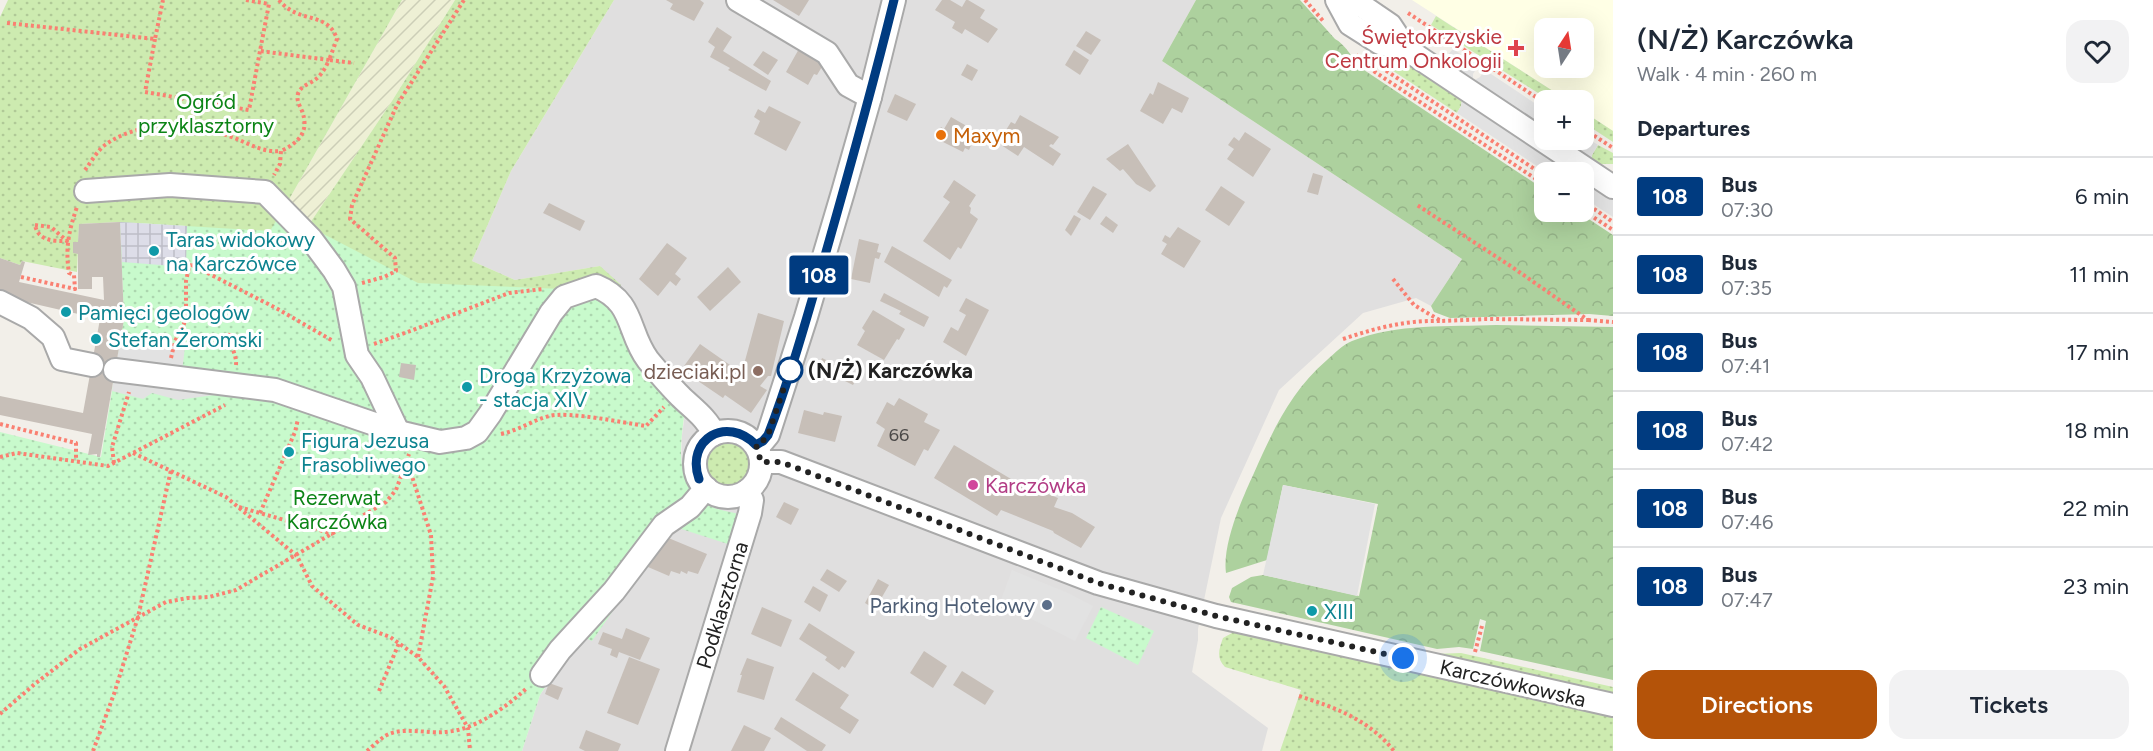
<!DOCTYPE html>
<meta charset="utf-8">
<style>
body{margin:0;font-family:Figtree,sans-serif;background:#f2f2f3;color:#1f2937;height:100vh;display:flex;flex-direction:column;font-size:22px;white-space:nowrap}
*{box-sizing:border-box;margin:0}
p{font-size:20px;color:#747a83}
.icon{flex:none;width:33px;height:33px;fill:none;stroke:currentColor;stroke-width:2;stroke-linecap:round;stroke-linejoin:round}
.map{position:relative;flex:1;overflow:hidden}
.panel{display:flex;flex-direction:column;background:#fff;width:540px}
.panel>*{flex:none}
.badge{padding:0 12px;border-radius:4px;font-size:21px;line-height:39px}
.needle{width:39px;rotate:12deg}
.tools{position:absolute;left:1534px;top:18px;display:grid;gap:12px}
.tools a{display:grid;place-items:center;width:60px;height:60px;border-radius:12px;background:#fff;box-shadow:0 6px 24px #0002;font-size:30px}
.you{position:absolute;width:30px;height:30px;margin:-15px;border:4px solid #fff;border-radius:50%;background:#1a73e8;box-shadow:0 0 0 9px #1a73e833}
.map>.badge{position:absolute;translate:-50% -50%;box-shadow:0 0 0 3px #fff}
h2{padding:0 24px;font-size:22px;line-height:54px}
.round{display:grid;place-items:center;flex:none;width:63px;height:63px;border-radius:18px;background:#f2f2f3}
.head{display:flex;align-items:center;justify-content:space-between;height:102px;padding:0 24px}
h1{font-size:28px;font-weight:600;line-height:45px}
.action{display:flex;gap:12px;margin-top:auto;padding:12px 24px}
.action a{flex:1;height:69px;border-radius:18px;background:#b45309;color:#fff;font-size:24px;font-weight:600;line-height:69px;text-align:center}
.action a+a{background:#f2f2f3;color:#1f2937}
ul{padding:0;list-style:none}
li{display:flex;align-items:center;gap:18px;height:78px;padding:0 24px;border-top:2px solid #e0e1e3}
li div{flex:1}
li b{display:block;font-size:22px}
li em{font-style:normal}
li .badge{min-width:66px;font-weight:700;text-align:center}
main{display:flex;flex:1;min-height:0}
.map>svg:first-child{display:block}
.residential{fill:#e0dfdf}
.education{fill:#ffffe5;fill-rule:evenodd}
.farmland{fill:url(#farmland-furrows)}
.grass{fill:url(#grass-dots)}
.forest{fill:url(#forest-crowns)}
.park{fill:url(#park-dots)}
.parking{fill:#e2e2e2}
.plaza{fill:url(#plaza-grid)}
.building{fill:#c7bfb8}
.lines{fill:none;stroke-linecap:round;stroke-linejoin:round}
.minor-casing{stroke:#a9a9a9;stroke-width:26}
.path{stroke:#fa8072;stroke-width:4;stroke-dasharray:3 3;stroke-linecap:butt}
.minor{stroke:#fff;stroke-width:22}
.line-casing{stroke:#fff;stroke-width:14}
.line{stroke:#003b80;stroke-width:9}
.walk{stroke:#222;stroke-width:6;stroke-dasharray:0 10.8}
.health-dot{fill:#e0444e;stroke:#fff;stroke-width:2}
.food-dot{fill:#e8710a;stroke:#fff;stroke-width:2}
.culture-dot{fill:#0f9aa8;stroke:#fff;stroke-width:2}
.stop-dot{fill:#fff;stroke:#003b80;stroke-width:3}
.education-dot{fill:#8d6e63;stroke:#fff;stroke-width:2}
.hotel-dot{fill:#d1479c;stroke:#fff;stroke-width:2}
.service-dot{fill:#5c6f8a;stroke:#fff;stroke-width:2}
.labels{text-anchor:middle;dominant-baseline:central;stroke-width:6;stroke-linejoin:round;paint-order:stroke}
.number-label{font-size:18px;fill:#4b4948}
.health-label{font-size:21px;fill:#be3a42;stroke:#fff;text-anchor:end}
.park-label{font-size:21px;fill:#0c8416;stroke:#fff}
.food-label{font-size:21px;fill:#c56008;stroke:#fff;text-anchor:start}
.culture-label{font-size:21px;fill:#0d838f;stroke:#fff;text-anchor:start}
.stop-label{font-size:21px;font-weight:bold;fill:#222;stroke:#fff;text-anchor:start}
.education-label{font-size:21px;fill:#785e54;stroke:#fff;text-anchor:end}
.hotel-label{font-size:21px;fill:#b23c85;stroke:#fff;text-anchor:start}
.street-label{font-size:21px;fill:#222;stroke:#fff}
.service-label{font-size:21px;fill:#4e5e75;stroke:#fff;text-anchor:end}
</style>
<main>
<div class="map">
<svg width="1613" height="751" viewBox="0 0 1613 751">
<defs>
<pattern id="farmland-furrows" width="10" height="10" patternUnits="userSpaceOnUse" patternTransform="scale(1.5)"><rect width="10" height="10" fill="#eef0d5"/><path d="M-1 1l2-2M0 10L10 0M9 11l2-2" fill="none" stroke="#ccceb7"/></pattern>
<pattern id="grass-dots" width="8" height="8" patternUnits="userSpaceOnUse" patternTransform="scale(1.5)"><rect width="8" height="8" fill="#cdebb0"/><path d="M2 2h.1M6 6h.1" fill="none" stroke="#b0c997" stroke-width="1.8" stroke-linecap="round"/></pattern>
<pattern id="forest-crowns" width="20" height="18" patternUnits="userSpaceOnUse" patternTransform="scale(1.5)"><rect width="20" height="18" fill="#add19e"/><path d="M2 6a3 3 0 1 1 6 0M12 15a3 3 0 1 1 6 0" fill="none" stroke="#95b388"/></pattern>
<pattern id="park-dots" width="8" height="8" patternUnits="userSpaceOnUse" patternTransform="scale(1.5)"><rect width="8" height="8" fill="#c8facc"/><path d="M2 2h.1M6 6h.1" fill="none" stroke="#acd6af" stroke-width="1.8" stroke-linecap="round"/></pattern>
<pattern id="plaza-grid" width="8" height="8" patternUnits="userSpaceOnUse" patternTransform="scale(1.5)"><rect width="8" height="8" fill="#dddde8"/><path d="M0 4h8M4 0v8" fill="none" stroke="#bdbdc7"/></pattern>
</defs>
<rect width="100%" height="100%" fill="#f2efe9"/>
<polygon class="residential" points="614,0 1196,0 1162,61 1462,259 1431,306 1416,298 1363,313 1279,390 1221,518 1198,629 1198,640 1192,672 1268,728 1262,751 522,751 540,695 603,605 681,470 682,435 688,392 657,353 628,298 600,266 515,280 472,261 511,171"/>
<path class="education" d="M1412 0H1613V131L1584 112V100H1567ZM1545 28H1584V68H1545Z"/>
<polygon class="farmland" points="402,0 455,0 392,101 308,226 287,203"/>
<g class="grass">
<polygon points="8,0 402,0 287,203 308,226 392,101 455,0 614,0 511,171 472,261 515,280 600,266 621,285 619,289 563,289 120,341 124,319 187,226 120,222 79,224 77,272 22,261 20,265 0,258 0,17"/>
<polygon points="1436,16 1567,100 1549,100 1431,25"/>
<polygon points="1374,47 1421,72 1462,100 1461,106 1457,113 1375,59"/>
<polygon points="1584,112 1613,131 1613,142 1584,123"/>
<polygon points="1598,145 1613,153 1613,164 1601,164 1592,159 1592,155"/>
<circle cx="727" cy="464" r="23"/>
<path d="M1232 633H1241L1613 716V751H1280L1301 690 1225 667C1216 658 1219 649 1223 638Z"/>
<polygon points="1461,653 1613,687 1613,694 1434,654"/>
</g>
<g class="forest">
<path d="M1196 0H1300L1335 39C1345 44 1353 59 1361 68L1545 190V212H1578L1613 235V316L1589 314 1450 318 1434 312 1431 306 1462 259 1162 61Z"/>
<path d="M1496 325 1613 327V680L1480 651 1486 621 1480 619 1473 649 1459 647 1437 649 1231 602 1229 597 1232 588 1251 577 1263 575 1359 596 1378 504 1283 485 1267 560 1226 573C1222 544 1242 499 1254 473 1273 430 1291 391 1327 360 1335 353 1342 345 1352 341 1397 323 1449 327 1496 325Z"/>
</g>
<g class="park">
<path d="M287 203 308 226 418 283 562 289 596 295 619 316 632 355 644 373 684 417C680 448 675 486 706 504 715 510 728 511 738 514L731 545 672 526 592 641 579 635 540 695 522 751H0V432L101 457 124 319 120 222 270 231Z"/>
<polygon points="1101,607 1154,631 1138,665 1086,638"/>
</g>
<g class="parking">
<polygon points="1453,49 1478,66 1473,74 1473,80 1443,59 1446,57"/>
<polygon points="1485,70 1545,110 1545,128 1473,81 1480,77"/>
<polygon points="1462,100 1573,172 1546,172 1457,113 1461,106"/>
<polygon points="1584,136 1598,145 1592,155 1592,159 1563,140 1584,140"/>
<polygon points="1584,180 1613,199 1613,217 1584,198"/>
<polygon points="140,338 185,347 182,372 216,375 214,395 178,400 152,393 143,399 112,391 120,341"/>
<polygon points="1283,485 1375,504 1357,596 1263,575"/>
<polygon points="1012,570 1068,593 1093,606 1075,641 1000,603"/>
</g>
<polygon class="plaza" points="120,222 187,226 186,267 122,262"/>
<g class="building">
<polygon points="666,0 700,0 704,3 694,21 670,9 673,4"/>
<polygon points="773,0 809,0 799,16"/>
<polygon points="942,0 950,0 962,7 966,0 968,0 985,10 980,18 998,29 988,43 965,29 962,34 952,28 955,22 935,10"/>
<polygon points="717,27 732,37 723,51 771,81 766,91 728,70 730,68 710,57 715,47 708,42"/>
<polygon points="1086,31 1101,40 1091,55 1076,46"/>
<polygon points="800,47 812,53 810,57 823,65 817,75 814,74 808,85 786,72"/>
<polygon points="1074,50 1089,60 1080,75 1065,65"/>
<polygon points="763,51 778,60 768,75 753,65"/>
<polygon points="967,64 978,70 972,81 961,75"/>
<polygon points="1158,82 1189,98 1182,113 1172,108 1163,124 1140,111 1150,93 1153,95"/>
<polygon points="895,94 916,104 907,121 887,112"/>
<polygon points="769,106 801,122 786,151 754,134 760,121 754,117 758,109 765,113"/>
<polygon points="1020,115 1059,137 1053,145 1051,144 1049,146 1061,154 1053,166 1024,147 1018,156 998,143 1011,122 1015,124"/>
<polygon points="951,117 977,132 969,150 965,148 963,152 935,138 941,127 944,129"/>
<polygon points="1245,132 1271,149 1253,177 1227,159 1234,149 1228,145 1234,137 1239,141"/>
<polygon points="1128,144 1156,186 1150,192 1136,184 1123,169 1120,171 1106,159"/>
<polygon points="1313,173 1323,176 1318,195 1307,192"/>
<polygon points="954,180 976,195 969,206 971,208 970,213 978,219 961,249 958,247 950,260 923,241 950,202 943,197"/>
<polygon points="1093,186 1107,194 1090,220 1077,212"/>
<polygon points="1221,186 1245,202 1229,226 1205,210"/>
<polygon points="549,203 585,221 580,231 543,213"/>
<polygon points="1074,215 1081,219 1071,236 1065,230"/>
<polygon points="1106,216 1118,225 1113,233 1100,224"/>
<polygon points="120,222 124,319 100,457 97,457 97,454 88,455 92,434 0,415 0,396 83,413 100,319 0,296 0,258 20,265 22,261 25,262 19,282 104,300 103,277 92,277 92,289 78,289 78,254 73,253 73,242 78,242 79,224"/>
<polygon points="1178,227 1201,241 1184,268 1161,254 1167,244 1162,241 1165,235 1170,238"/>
<polygon points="859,239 879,244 877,252 881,253 879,259 875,258 870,283 851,279"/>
<polygon points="667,243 687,258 675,274 681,279 676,286 670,281 658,296 639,279"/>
<polygon points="892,246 952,280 947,288 944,286 939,297 884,262"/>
<polygon points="728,267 741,282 710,311 697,297"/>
<polygon points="884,293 929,317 924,327 899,314 901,311 880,301"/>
<polygon points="966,298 989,310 966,356 943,342 951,327 958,331 966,315 959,311"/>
<polygon points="873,310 905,329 899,340 897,339 884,360 857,345 865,331 862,328"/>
<polygon points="758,313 784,321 771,376 768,376 760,386 767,390 751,413 725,395 723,398 698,381 701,377 684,366 700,344 740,372 743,368"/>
<polygon points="822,358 858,376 853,385 837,377 838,375 819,366"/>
<polygon points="401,363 416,365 414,380 399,377"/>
<polygon points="899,398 928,414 924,422 940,430 928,451 924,449 915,466 877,446 885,429 876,423 887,402 894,406"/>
<polygon points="804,410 823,415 824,412 842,416 835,442 798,433"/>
<polygon points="954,445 1011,479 1058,498 1054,507 1072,513 1095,527 1081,548 1054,533 1053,531 1001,510 997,516 934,478"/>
<polygon points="784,502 799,509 791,525 776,517"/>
<polygon points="666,537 707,554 698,574 688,571 687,574 681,571 680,574 671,571 669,576 648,567 659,540"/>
<polygon points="827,569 847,581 839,592 820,580"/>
<polygon points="878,579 889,585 875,609 865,603"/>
<polygon points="813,586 828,595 820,612 804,602"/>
<polygon points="762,607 792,620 781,647 751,634"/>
<polygon points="809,623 855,652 845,668 842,666 839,670 825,660 827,657 799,639"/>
<polygon points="626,628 650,638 640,660 619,652 617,658 610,655 612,649 598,644 603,632 622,639"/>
<polygon points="924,651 947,666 933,688 910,673"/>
<polygon points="629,657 660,669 638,725 607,713"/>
<polygon points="747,658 774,667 764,700 737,692 742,675 740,675"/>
<polygon points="962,671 994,691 985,705 953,685"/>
<polygon points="813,672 849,695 840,708 859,720 850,734 795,700"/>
<polygon points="549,683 563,688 558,700 545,694"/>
<polygon points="781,717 826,745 822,751 807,751 774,729"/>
<polygon points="744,725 771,738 764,751 731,751"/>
<polygon points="586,730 621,744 618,751 585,751 579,748"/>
</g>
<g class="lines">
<g class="minor-casing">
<g id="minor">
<polyline points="738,0 827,53 848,85 870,97"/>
<polyline points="1337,0 1350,24 1380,43 1406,49 1613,187"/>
<polyline points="1339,2 1362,6 1390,25 1406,49"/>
<polyline points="86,191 170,185 265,192 311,239 334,270 344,287 357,355 372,377 398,432"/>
<polyline points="0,302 31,318 53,337 62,359 92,365"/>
<path d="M115 370 275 390 398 432 440 442 466 438 477 432 490 414 551 313 564 297 596 286C635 302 627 332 648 360 658 372 669 385 680 396 692 408 707 418 714 434"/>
<circle cx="728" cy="464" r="33"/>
<polyline points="756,445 763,441 768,435 806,317 843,192 870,97 894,0"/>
<polyline points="761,462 781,462 1098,583 1216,616 1613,705"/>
<polyline points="542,675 560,650 614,591 664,525 690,507 706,488"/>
<polyline points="677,751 750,513 752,500 747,491"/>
</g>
</g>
<g class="path">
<path d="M246 0 269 4 260 51 329 60C326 67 322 74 316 79 310 84 300 86 298 94 296 100 300 106 302 111 310 132 298 143 281 151"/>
<path d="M279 0C298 24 328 11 337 39L329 60 354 63"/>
<polyline points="1305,0 1324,22"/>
<polyline points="1408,13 1545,103"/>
<polyline points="7,23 155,39 163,0"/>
<polyline points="155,39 145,92 249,110 260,51"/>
<polyline points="1356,55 1375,72 1545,185"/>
<polyline points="1376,64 1545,176"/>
<polyline points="192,127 196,101"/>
<polyline points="1584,129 1613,148"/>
<path d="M85 170C91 162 97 151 105 145 139 120 191 122 229 136 247 142 261 153 281 151L280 164 274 175"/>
<polyline points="1584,202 1613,222"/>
<polyline points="1584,211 1613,230"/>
<path d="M35 225 51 227 67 241C53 241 38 241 35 225Z"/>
<polyline points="186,262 276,308 333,341"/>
<path d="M21 277 75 289 74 275 69 273C65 248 69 230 77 207"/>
<polyline points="1393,279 1414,305 1441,321 1487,319 1588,320 1512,267 1417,205"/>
<polyline points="362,283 384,277 396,271 395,258 350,219 352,205 397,105 464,0"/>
<polyline points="1588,320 1613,322"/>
<path d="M230 333C228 344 237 353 236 365"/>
<path d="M1343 339C1376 328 1406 320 1441 321"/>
<polyline points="374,344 413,330 509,293 543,289"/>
<polyline points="171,358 175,341 184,324 186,309 186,281 190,263"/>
<polyline points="0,424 76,443 76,461"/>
<path d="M501 434C520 430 533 420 549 416 569 411 624 423 646 426L664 407"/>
<polyline points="133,453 226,497 297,556 312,586 358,625 390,637 418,657 444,686 468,728 470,751"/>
<polyline points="0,457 17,453 108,466 225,405"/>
<polyline points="407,461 431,535 433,577 418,657"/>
<polyline points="114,463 112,447 129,392"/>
<polyline points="239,507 333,534"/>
<polyline points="260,513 295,432 298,419"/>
<polyline points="1475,652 1482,626"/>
<polyline points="379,691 399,643"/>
<path d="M1299 696C1336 708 1368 719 1394 751"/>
<polyline points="0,714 36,683 80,649 166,602 188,598 209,597 236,590 386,502 396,490 409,454"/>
<polyline points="93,751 114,694 138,617 171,470"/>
<path d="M367 751C373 746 379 740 385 736 402 726 427 734 445 732 475 730 505 708 527 688"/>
</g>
<use href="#minor" class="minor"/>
</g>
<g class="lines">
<g class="line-casing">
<path id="line" d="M699 479C685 439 727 415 756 445L763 441 768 435C791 376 808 313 826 252 850 168 873 85 894 0"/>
</g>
<use href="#line" class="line"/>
<polyline class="walk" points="790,370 768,435 763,441 756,445 761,462 781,462 1098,583 1216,616 1403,658"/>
</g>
<path class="health-dot" d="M1513 39h6v6h6v6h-6v6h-6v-6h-6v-6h6z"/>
<circle class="food-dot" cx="941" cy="135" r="6"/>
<g class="culture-dot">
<circle cx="154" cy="251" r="6"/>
<circle cx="66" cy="312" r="6"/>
<circle cx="96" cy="339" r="6"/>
<circle cx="467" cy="387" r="6"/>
<circle cx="289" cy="452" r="6"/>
<circle cx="1312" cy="611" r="6"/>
</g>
<circle class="stop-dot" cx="790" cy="370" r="12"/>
<circle class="education-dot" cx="758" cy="371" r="6"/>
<circle class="hotel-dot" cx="973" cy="485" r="6"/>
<circle class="service-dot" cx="1047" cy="605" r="6"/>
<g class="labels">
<g class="number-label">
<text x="899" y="435">66</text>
</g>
<g class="health-label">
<text x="1502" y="36">Świętokrzyskie<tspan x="1502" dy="24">Centrum Onkologii</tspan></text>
</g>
<g class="park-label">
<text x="206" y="101">Ogród<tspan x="206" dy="24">przyklasztorny</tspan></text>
<text x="337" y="497">Rezerwat<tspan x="337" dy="24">Karczówka</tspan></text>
</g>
<g class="food-label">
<text x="953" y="135">Maxym</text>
</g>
<g class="culture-label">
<text x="166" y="239">Taras widokowy<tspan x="166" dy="24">na Karczówce</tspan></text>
<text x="78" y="312">Pamięci geologów</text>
<text x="108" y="339">Stefan Żeromski</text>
<text x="479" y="375">Droga Krzyżowa<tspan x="479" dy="24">- stacja XIV</tspan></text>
<text x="301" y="440">Figura Jezusa<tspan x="301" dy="24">Frasobliwego</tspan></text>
<text x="1324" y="611">XIII</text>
</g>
<g class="stop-label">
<text x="808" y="370">(N/Ż) Karczówka</text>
</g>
<g class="education-label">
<text x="746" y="371">dzieciaki.pl</text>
</g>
<g class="hotel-label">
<text x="985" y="485">Karczówka</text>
</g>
<g class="street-label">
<text transform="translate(722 605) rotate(-73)">Podklasztorna</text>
<text transform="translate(1513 683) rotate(13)">Karczówkowska</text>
</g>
<g class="service-label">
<text x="1035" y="605">Parking Hotelowy</text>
</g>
</g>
</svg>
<div class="tools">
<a><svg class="needle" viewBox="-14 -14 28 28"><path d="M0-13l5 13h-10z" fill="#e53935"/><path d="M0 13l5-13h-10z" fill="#747a83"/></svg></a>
<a>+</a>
<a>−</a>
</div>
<div class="you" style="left:1403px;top:658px"></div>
<b class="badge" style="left:819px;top:275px;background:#003b80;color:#fff">108</b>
</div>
<section class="panel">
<div class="head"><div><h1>(N/Ż) Karczówka</h1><p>Walk · 4 min · 260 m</p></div><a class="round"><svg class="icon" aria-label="heart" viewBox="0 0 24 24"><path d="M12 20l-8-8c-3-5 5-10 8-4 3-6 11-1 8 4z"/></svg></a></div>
<h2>Departures</h2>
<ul>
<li><span class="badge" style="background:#003b80;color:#fff">108</span><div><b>Bus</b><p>07:30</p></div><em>6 min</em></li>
<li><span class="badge" style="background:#003b80;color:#fff">108</span><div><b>Bus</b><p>07:35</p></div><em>11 min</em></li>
<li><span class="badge" style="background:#003b80;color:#fff">108</span><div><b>Bus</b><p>07:41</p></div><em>17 min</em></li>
<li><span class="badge" style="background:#003b80;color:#fff">108</span><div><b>Bus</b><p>07:42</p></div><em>18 min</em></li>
<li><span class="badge" style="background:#003b80;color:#fff">108</span><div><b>Bus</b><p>07:46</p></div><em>22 min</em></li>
<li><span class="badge" style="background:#003b80;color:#fff">108</span><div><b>Bus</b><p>07:47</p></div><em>23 min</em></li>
</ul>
<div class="action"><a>Directions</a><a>Tickets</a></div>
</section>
</main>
